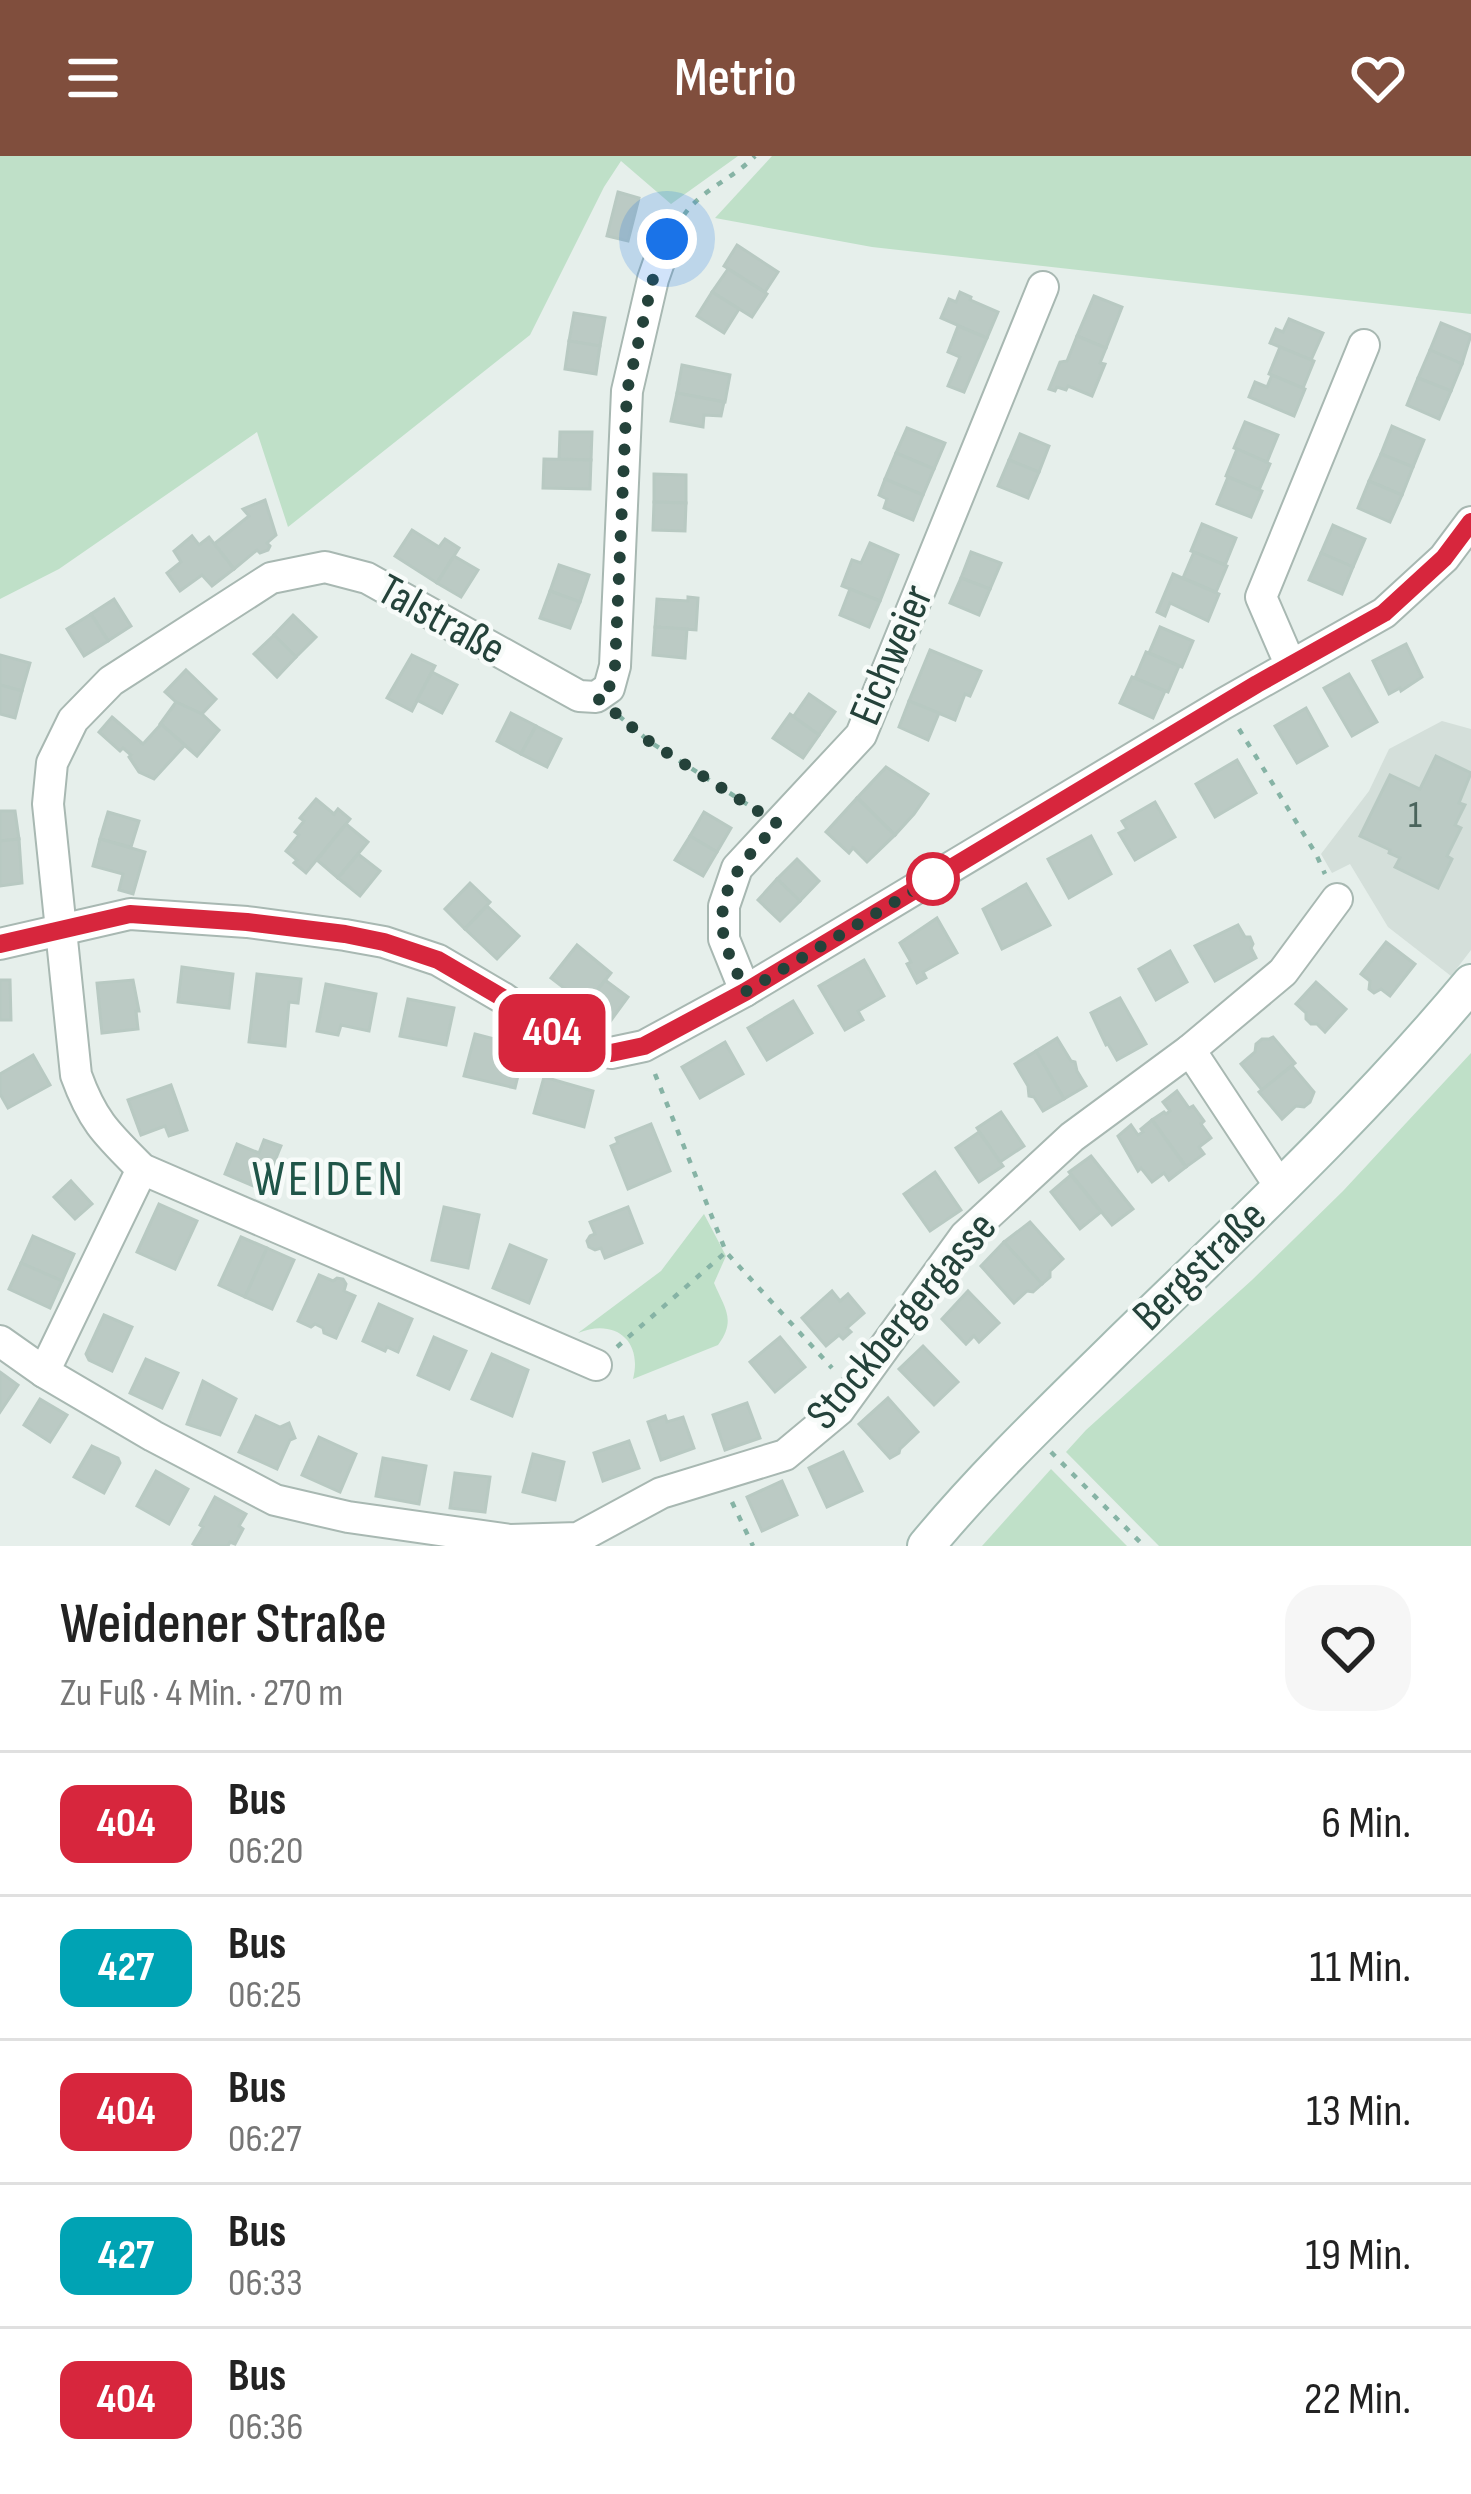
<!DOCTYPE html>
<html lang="de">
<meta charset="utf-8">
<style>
body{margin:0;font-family:"Sofia Sans Condensed",sans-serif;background:#f6f6f6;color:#222;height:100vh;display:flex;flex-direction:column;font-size:45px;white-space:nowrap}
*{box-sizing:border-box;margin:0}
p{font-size:39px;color:#767676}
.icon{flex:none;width:66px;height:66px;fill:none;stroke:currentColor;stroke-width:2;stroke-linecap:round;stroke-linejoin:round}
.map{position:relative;height:1390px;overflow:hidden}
.sheet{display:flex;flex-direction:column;background:#fff;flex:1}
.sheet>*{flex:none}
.badge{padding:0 24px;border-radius:18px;font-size:42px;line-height:78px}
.you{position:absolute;width:60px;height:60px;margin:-30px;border:9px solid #fff;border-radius:50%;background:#1a73e8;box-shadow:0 0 0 18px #1a73e833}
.map>.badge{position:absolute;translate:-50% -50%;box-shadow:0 0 0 6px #fff}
.round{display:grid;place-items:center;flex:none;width:126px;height:126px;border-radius:36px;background:#f6f6f6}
.head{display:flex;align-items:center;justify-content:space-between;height:204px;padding:0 60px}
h1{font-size:57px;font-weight:600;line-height:90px}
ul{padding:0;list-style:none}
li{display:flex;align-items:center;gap:36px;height:144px;padding:0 60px;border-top:3px solid #e0e0e0}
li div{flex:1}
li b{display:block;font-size:45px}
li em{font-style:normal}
li .badge{min-width:132px;font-weight:700;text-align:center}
header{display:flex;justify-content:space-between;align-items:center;height:156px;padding:0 60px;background:#804e3d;color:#fff;font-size:54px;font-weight:600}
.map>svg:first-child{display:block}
.built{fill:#d4dfda}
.green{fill:#bfe0c8}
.building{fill:#bbcac4;stroke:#b8c9c2;stroke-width:3}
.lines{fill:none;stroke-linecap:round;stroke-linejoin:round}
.minor-casing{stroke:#a8b8b2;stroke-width:34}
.secondary-casing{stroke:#a4bbb3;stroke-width:40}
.path{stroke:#86b3a5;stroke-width:4.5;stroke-dasharray:6 9;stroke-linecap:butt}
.minor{stroke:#fff;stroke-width:30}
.secondary{stroke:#fff;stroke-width:36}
.line-casing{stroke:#fff;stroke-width:27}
.line{stroke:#d7263d;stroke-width:18}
.walk{stroke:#24423a;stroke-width:12;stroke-dasharray:0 21.6}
.stop-dot{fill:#fff;stroke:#d7263d;stroke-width:6}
.labels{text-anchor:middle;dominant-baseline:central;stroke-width:9;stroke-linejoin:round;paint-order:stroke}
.number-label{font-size:39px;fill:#4a645c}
.street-label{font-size:45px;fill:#24423a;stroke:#f7fbf9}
.quarter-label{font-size:51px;letter-spacing:3px;fill:#1f5548;stroke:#f7fbf9}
</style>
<header><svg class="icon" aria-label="menu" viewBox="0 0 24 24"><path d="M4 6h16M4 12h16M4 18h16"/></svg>Metrio<svg class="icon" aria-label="heart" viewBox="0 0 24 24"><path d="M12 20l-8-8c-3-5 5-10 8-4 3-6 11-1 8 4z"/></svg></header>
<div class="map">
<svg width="1471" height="1390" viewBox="0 0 1471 1390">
<rect width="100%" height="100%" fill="#e6efeb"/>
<polygon class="built" points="1442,565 1471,573 1471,794 1451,820 1388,771 1350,708 1332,717 1321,698 1369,635 1389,593"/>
<g class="green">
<polygon points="0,0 738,0 671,48 621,5 604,31 530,179 288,371 257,276 59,413 0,443"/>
<polygon points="772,0 1471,0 1471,158 872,91 715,62"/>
<polygon points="1471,897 1471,1390 1159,1390 1066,1296 1086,1274 1252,1124 1343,1035"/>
<path d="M704 1058 726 1100 714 1127C724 1151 737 1164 718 1189L633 1223C643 1184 614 1162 578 1177L661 1115Z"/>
<polygon points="1051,1313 1127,1390 982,1390"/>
</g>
<g class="building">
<polygon points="618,36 639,42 628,85 607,80"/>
<polygon points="737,89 778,116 765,136 724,110"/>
<polygon points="728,113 767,138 752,161 712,136"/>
<polygon points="712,136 739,153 724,177 697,160"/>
<polygon points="960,136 971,141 970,144 998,156 987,182 941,162 949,143 956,146"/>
<polygon points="1094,140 1122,151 1106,192 1077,180"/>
<polygon points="574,157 605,162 600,190 569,185"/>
<polygon points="1289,163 1323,177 1311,204 1270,187 1276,173 1283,176"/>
<polygon points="1441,167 1471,179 1462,208 1430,194"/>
<polygon points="958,170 987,182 964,236 948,230 960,201 948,196"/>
<polygon points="1077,180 1106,192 1100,207 1105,208 1092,240 1068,230 1066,234 1057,231 1055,235 1049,233 1060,206 1067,205"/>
<polygon points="569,185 600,190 596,218 565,213"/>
<polygon points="1280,191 1314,205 1303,232 1269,218"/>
<polygon points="1430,194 1462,208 1451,235 1418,222"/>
<polygon points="682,209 730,219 725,246 677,237"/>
<polygon points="1272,219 1305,233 1294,260 1249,241 1255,226 1267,231"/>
<polygon points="1418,222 1451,235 1439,263 1407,249"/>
<polygon points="677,237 724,246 721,260 704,259 703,271 671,265"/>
<polygon points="1245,266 1278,279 1267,306 1234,292"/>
<polygon points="1392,270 1424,284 1413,311 1381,298"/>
<polygon points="907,272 945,287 934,313 896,297"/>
<polygon points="560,276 592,276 591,304 559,303"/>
<polygon points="1020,278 1049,290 1039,316 1009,304"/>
<polygon points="1237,293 1270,308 1259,334 1226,320"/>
<polygon points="896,297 934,313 923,339 885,323"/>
<polygon points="1381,298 1413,311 1402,339 1369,325"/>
<polygon points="544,303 591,304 590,333 543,332"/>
<polygon points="1009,304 1039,316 1028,342 998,330"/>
<polygon points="654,318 686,319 686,347 654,346"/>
<polygon points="1228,321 1262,335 1251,361 1217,348"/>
<polygon points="885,323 923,339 913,364 884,352 887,343 879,339"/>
<polygon points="1369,325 1402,339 1390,366 1358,352"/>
<polygon points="265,344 276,379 267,387 270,390 268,394 260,397 257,394 234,413 214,388 249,360 243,353"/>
<polygon points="654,346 686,347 685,375 653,374"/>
<polygon points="1202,368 1236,382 1225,409 1191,395"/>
<polygon points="1333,369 1365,383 1353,411 1321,397"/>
<polygon points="412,374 439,391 445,383 459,392 437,427 395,400"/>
<polygon points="192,380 199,389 209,381 234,413 212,430 202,419 180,435 167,417 181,406 174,395"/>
<polygon points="870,387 898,399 880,445 842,430 852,404 861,407"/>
<polygon points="971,396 1001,407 990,433 961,422"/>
<polygon points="1194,396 1227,410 1216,436 1183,422"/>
<polygon points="1321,397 1353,411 1342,438 1309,424"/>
<polygon points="454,400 478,414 461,441 437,427"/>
<polygon points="559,409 589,419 580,446 550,435"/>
<polygon points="1173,418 1219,438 1208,465 1170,447 1165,460 1157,456"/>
<polygon points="961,422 990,433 979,459 950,447"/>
<polygon points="850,433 880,445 869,471 840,459"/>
<polygon points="550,435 580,446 570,472 540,462"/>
<polygon points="688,441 698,442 696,474 655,471 657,443 688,445"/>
<polygon points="114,443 131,470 108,485 91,458"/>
<polygon points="91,458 108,485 84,500 67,473"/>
<polygon points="293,459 316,481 296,501 274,479"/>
<polygon points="655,471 687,473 685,502 653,499"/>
<polygon points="1160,471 1193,485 1182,511 1149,497"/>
<polygon points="274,479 296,501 277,521 254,498"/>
<polygon points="1406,488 1422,521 1401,535 1400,532 1389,538 1373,505"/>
<polygon points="930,494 981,515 970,540 965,538 955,564 909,545"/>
<polygon points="1146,496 1179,510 1168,536 1135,522"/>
<polygon points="0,499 30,507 22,535 0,529"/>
<polygon points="412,499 435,510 412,555 387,542"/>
<polygon points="186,514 216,543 202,558 176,546 165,536"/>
<polygon points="432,516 457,529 442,557 417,544"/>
<polygon points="1349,518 1377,566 1352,580 1324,532"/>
<polygon points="1132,521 1165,535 1153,562 1120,547"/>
<polygon points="0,529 22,535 15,562 0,558"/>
<polygon points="809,538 835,556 819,579 793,561"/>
<polygon points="909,545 939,557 928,584 899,571"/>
<polygon points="176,546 202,558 219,574 197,600 160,568"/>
<polygon points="1306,552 1327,590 1297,607 1275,570"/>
<polygon points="511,557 536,570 521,598 497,585"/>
<polygon points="790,558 819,579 803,602 773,582"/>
<polygon points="112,561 143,588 161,568 185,589 154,623 139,616 129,601 131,599 123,592 120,595 99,576"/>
<polygon points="536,570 561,583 547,611 521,598"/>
<polygon points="1436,600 1471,617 1459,647 1465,649 1455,669 1461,672 1447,700 1452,703 1438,732 1395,711 1400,702 1389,697 1390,694 1360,680 1390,619 1420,633"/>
<polygon points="1237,604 1256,637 1215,661 1196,628"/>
<polygon points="886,611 928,638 914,658 895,679 857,642"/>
<polygon points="857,642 895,679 867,706 853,692 849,697 826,676"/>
<polygon points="316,643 334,658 338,653 350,663 306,717 294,707 297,704 286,695 299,679 295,676 304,665 300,662"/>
<polygon points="1155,646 1175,681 1135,704 1119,677 1127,673 1122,665"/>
<polygon points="0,655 15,655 19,683 0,685"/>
<polygon points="108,656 139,665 131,691 100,683"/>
<polygon points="704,656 731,672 717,696 690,680"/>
<polygon points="346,668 368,686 338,722 317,704"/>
<polygon points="690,680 717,696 703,720 675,704"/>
<polygon points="1091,680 1111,718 1069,742 1048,703"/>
<polygon points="19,683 22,727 0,730 0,685"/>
<polygon points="100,683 145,696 133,738 119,734 123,718 93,710"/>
<polygon points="358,698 380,715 360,740 338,722"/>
<polygon points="797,703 819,725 800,745 777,723"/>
<polygon points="777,723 800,745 780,765 758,744"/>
<polygon points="470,727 490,746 465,773 445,753"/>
<polygon points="1026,728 1050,769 1002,793 983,753"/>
<polygon points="487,750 519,780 497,803 465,773"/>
<polygon points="937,762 957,797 923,816 926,822 917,827 907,808 911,806 900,787"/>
<polygon points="1238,769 1245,781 1250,781 1253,788 1251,792 1256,802 1215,825 1195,790"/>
<polygon points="1386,786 1415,808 1390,840 1381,833 1374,837 1369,833 1370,825 1361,818"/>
<polygon points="577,789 611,817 586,849 551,822"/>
<polygon points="1170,795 1187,826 1156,844 1139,813"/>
<polygon points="864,804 884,840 858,855 863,864 845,874 819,830"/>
<polygon points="182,811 233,818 229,852 178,846"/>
<polygon points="257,818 301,823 298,847 289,846 285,890 249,886"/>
<polygon points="0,824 10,824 11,864 0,864"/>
<polygon points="133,824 139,855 136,855 138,873 102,877 97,827"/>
<polygon points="605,824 628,841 609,867 586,849"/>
<polygon points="1316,826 1346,853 1325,876 1317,868 1311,868 1306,863 1306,857 1296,848"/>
<polygon points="326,828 376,838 369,875 341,869 338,879 317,875"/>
<polygon points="1120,842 1146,888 1117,904 1108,888 1106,889 1091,857"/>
<polygon points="408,843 454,852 446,889 400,880"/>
<polygon points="793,845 812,877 767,904 748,872"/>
<polygon points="475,878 525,891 515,932 464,920"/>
<polygon points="1273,881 1295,907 1262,934 1241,908 1255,896 1256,888 1262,883 1269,883"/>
<polygon points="1057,882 1071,905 1075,906 1077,915 1086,930 1064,943 1036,895"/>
<polygon points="725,886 743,918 700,942 682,911"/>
<polygon points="1036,895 1064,943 1043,955 1034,941 1029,940 1028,930 1015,908"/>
<polygon points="33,899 50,929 8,952 0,938 0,918"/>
<polygon points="1292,910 1314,936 1310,946 1304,951 1296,950 1282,963 1259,936"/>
<polygon points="544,921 593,935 584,971 534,957"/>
<polygon points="171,929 187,974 169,980 165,970 141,979 128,944"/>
<polygon points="1177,935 1189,952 1193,950 1204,965 1201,968 1211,982 1199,991 1204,998 1186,1011 1152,964 1164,956 1166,958 1170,955 1163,946"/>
<polygon points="1001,956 1024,990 1000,1006 977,972"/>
<polygon points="1152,964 1186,1011 1169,1024 1164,1017 1152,1026 1141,1012 1138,1015 1118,980 1131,969 1138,979 1143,976 1141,973"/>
<polygon points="651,968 670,1015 628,1033 611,990 618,987 616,982"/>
<polygon points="979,976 1003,1010 979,1026 956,992"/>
<polygon points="264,984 281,990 263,1034 225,1018 237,988 259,997"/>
<polygon points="1091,1000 1133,1053 1112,1069 1069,1016"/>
<polygon points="935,1016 961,1054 930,1075 904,1038"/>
<polygon points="1071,1019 1101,1056 1080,1073 1051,1036"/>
<polygon points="71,1025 92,1048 75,1063 54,1041"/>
<polygon points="159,1048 197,1065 175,1113 137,1096"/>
<polygon points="444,1051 479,1059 468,1112 432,1104"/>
<polygon points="628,1051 642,1087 605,1102 601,1092 595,1094 589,1091 587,1085 590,1080 595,1078 590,1066"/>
<polygon points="1030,1066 1063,1103 1050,1115 1050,1121 1042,1128 1004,1086"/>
<polygon points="33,1080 74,1098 62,1125 21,1107"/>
<polygon points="241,1081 267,1092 245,1141 219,1129"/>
<polygon points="1004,1086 1042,1128 1033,1136 1027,1135 1014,1147 981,1110"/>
<polygon points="510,1089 546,1104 529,1147 493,1132"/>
<polygon points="267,1092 294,1104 272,1153 245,1141"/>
<polygon points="21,1107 62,1125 50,1152 9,1133"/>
<polygon points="319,1119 333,1125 337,1122 343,1123 346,1128 344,1135 355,1140 336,1182 324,1177 323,1172 315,1168 311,1171 298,1165"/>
<polygon points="832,1135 840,1145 848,1138 864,1157 847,1172 851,1176 843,1183 839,1179 826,1190 802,1162"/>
<polygon points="968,1135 999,1167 979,1186 974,1180 966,1188 942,1163"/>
<polygon points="379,1148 412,1163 398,1196 387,1191 385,1195 363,1185"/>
<polygon points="104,1159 132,1171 112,1215 89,1204 86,1198"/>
<polygon points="434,1181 466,1195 449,1233 418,1219"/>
<polygon points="780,1181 805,1211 775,1236 750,1206"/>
<polygon points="923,1190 958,1226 934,1249 899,1213"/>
<polygon points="492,1198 528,1214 512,1260 472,1243"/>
<polygon points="146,1203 178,1217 162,1252 130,1237"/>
<polygon points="0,1216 18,1229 0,1256"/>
<polygon points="203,1225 236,1243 220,1279 187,1268"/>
<polygon points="888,1242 918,1276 900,1293 899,1297 890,1302 859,1268"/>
<polygon points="40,1243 67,1259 50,1286 24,1269"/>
<polygon points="747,1247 760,1282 725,1294 713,1259"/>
<polygon points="256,1260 280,1271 289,1267 295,1282 290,1284 277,1313 239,1296"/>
<polygon points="665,1260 667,1266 683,1261 694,1292 661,1304 648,1266"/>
<polygon points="319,1281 356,1298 340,1336 302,1319"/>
<polygon points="629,1285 639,1312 603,1325 594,1297"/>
<polygon points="92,1290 118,1302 120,1307 104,1337 74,1321"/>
<polygon points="843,1296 862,1335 827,1351 809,1312"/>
<polygon points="533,1298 564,1306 555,1344 523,1336"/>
<polygon points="383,1302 426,1310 419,1348 376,1340"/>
<polygon points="156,1315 188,1333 169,1368 137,1350"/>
<polygon points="455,1317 490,1321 485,1356 450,1352"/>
<polygon points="782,1325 797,1359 762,1375 747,1341"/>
<polygon points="215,1341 246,1358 239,1370 243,1373 235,1388 230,1386 228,1390 197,1390 193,1388 203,1371 200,1369"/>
</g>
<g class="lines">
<g class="minor-casing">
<g id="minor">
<polyline points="1290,508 1261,441 1364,189"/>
<polyline points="0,788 130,758 247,766 345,779 384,786 438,804 503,842 567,887 611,897 644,890 745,835 1223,548 1384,457 1444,402 1471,366"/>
<polyline points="745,835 724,783 724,750 737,712 861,579 1043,131"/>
<polyline points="1190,894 1283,816 1337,743"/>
<polyline points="142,1013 44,1216 153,1280 275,1344 348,1361 510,1384 578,1382 661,1337 785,1299 839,1254 965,1080 1072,981 1190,894 1281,1032"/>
<polyline points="0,1185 44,1216"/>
<path d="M596 1209 142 1013C107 978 93 966 76 919L48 648 52 607 73 564 111 525 271 422 325 411 367 422 579 540 596 541 609 532 615 510 627 235 653 123 667 83"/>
</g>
</g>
<g class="secondary-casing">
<path id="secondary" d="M926 1390C984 1320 1050 1257 1115 1193 1237 1074 1362 958 1471 827"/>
</g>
<g class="path">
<path d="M684 59C701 34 734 22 755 0"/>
<polyline points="619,560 650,586 753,652"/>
<polyline points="1239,573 1316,698 1325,718"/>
<polyline points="655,918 726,1096 832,1212"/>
<polyline points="617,1191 726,1096"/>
<polyline points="1051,1296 1144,1390"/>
<polyline points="732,1346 753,1390"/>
</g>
<use href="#minor" class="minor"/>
<use href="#secondary" class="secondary"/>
</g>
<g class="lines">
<g class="line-casing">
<polyline id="line" points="0,788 130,758 247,766 345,778 384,786 438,804 503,842 567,887 611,897 644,890 745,836 1257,528 1384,457 1444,402 1471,366"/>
</g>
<use href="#line" class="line"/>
<path class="walk" d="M667 83 653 123 627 235 615 510 609 532 596 541 650 586 778 668C747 701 714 731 724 782 728 800 739 819 745 836L933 723"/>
</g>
<circle class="stop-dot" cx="933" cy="723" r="24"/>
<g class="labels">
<g class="number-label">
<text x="1415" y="659">1</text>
</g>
<g class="street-label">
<text transform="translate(441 464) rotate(29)">Talstraße</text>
<text transform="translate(892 499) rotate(-67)">Eichweier</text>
<text transform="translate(1200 1110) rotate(-44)">Bergstraße</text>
<text transform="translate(902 1165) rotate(-50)">Stockbergergasse</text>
</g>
<g class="quarter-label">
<text x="329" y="1023">WEIDEN</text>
</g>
</g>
</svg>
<div class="you" style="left:667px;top:83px"></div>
<b class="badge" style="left:552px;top:877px;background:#d7263d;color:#fff">404</b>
</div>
<section class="sheet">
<div class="head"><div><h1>Weidener Straße</h1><p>Zu Fuß · 4 Min. · 270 m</p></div><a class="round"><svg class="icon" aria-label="heart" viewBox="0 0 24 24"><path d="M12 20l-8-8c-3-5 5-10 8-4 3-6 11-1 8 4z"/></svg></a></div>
<ul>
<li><span class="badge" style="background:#d7263d;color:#fff">404</span><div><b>Bus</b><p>06:20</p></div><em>6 Min.</em></li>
<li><span class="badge" style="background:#00a3b4;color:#fff">427</span><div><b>Bus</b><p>06:25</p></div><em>11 Min.</em></li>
<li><span class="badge" style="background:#d7263d;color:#fff">404</span><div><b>Bus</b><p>06:27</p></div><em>13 Min.</em></li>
<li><span class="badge" style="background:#00a3b4;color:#fff">427</span><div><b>Bus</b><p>06:33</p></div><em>19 Min.</em></li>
<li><span class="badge" style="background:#d7263d;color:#fff">404</span><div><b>Bus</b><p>06:36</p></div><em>22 Min.</em></li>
</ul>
</section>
